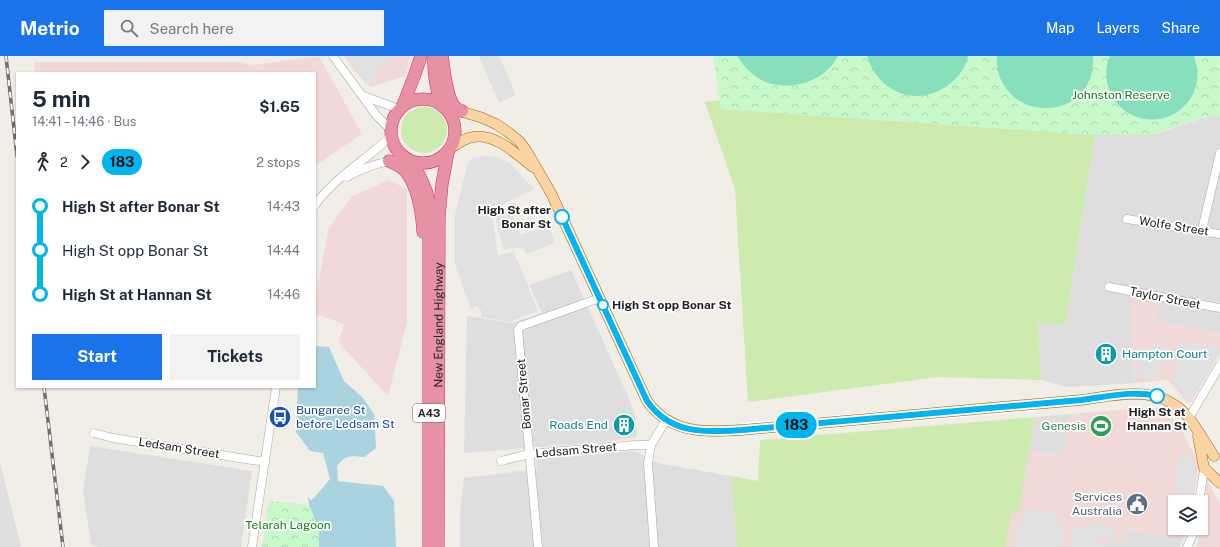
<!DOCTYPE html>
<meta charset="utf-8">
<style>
body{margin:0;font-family:"Public Sans",sans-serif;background:#f2f2f3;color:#1f2937;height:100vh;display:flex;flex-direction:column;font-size:15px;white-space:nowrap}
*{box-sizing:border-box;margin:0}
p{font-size:13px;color:#747a83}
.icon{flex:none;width:22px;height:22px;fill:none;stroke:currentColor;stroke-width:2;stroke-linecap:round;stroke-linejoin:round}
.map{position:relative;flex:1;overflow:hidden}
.drawer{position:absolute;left:16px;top:16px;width:300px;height:316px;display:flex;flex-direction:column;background:#fff;border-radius:0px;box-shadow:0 1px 3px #0004}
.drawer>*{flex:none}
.badge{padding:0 8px;border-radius:13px;font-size:14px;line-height:26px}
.tools{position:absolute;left:1168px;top:439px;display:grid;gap:8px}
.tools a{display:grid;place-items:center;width:40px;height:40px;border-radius:0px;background:#fff;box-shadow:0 1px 3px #0004;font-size:20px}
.map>.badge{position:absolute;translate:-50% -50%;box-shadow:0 0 0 2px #fff}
.legs{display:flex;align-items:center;gap:6px;height:44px;padding:0 16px;font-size:13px}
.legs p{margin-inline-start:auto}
.head{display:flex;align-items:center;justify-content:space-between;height:68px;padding:0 16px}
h1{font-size:22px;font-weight:700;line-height:30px}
.primary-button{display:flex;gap:8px;margin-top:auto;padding:8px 16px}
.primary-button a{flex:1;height:46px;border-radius:0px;background:#1a73e8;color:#fff;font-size:16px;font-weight:700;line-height:46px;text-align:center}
.primary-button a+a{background:#f2f2f3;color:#1f2937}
ul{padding:0 16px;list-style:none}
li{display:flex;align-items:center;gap:14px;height:44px;font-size:15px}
li i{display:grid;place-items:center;width:6px;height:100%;margin:0 5px;background:currentColor}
li i::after{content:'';width:10px;height:10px;margin:-5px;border:3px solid;border-radius:50%;background:#fff}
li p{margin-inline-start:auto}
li:first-child i{background:linear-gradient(#0000 50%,currentColor 0)}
li:last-child i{background:linear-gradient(currentColor 50%,#0000 0)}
header{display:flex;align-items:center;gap:24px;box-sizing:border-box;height:56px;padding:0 20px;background:#1a73e8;color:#fff}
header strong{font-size:19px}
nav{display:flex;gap:22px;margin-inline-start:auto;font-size:14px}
.search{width:280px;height:36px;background:#f2f2f3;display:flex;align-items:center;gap:10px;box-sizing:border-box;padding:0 14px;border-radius:0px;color:#747a83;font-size:15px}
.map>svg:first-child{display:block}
.residential{fill:#dfdede}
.commercial{fill:#f1d9d8}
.grass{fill:#cdeaaf}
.park{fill:url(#park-crowns)}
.pitch{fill:#88dfbc}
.parking{fill:#e1e1e1}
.water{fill:#a9d3de}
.pier{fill:#fff}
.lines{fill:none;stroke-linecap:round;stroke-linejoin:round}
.minor-casing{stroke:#a8a8a8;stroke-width:9}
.major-casing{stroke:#9d6801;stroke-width:11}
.highway-casing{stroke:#da2a69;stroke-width:13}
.minor{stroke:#fff;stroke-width:8}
.major{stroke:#fbd4a3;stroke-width:10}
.highway{stroke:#e792a2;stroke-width:12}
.rail-casing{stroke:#6f6f6f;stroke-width:3.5}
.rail{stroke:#fff;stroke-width:2;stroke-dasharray:6;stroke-linecap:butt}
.line-1-casing{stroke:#fff;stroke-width:9}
.line-1{stroke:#00b5ef;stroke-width:6}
.stop-1-dot{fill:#fff;stroke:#00b5ef;stroke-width:2}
.labels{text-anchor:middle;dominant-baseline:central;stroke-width:3.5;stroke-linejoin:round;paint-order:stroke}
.shield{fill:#fff;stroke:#646464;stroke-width:1}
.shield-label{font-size:11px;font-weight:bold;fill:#212121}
.park-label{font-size:12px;fill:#0d8215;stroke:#fff}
.stop-label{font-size:12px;font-weight:bold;fill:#212121;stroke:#fff;text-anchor:end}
.street-label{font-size:12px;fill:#212121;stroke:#fff}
.culture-label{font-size:12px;fill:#0d838f;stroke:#fff;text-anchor:start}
.transit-label{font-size:12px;fill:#164399;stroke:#fff;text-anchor:start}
.leisure-label{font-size:12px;fill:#27864d;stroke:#fff;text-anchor:end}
.service-label{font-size:12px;fill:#4e5e75;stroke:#fff;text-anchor:end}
</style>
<header>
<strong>Metrio</strong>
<div class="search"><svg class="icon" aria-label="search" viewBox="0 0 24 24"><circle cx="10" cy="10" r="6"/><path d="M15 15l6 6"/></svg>Search here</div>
<nav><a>Map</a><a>Layers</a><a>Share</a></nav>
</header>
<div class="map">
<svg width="1220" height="491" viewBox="0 0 1220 491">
<defs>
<pattern id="park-crowns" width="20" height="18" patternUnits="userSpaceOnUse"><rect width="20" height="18" fill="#c7f9cb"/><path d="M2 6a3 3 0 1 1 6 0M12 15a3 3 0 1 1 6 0" fill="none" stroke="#abd5ae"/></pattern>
</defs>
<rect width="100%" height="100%" fill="#f1eee8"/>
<g class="residential">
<polygon points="1212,59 1220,61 1220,278 1154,265 1132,289 1136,327 1068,331 1041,324 1038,265 1065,270 1095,79 1156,78"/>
<polygon points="571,214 627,338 635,358 637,379 636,381 605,386 464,397 467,260 512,267 542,257 529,229"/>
<polygon points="1070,358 1064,400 1029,395 1035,361"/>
<polygon points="90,390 252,415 241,491 101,491 91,489 83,435"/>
<polygon points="635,395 657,407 731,420 737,491 460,491 460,456 464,422 537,413 536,403"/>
<polygon points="0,407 21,491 0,491"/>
<polygon points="1127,474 1183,483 1179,491 1105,491 1106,484"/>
</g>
<g class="commercial">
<polygon points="319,0 362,78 315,110 315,17 35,17 34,6 236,6 253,9"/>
<polygon points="344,0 410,0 405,20 371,31 358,19"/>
<polygon points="389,124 407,133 407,267 388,340 338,286 344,268 315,258 315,243 329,172 352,140"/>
<polygon points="1131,237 1161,243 1154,265 1220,278 1220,297 1191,346 1187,346 1168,324 1136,327 1132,289"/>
<polygon points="1144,352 1157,352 1168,358 1182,375 1196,402 1198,411 1193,446 1175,446 1175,472 1189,472 1183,483 1127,474 1125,487 1106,484 1105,491 1005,491 1012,454 1019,454 1029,395 1064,400 1070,358"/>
<polygon points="1207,424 1220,449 1220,491 1197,491 1200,472 1201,472 1201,464"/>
</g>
<g class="grass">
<polygon points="720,44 721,53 1095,79 1065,270 1038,266 1041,324 938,321 748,346 735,134 705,46"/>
<circle cx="424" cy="74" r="23"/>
<polygon points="1035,361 1019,455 1012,454 1005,491 737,491 731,420 758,425 760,384"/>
</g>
<g class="park">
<polygon points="713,0 1220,0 1220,61 1212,59 1149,79 1095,79 721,53"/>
<polygon points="269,445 309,449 319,473 319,491 262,491"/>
</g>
<g class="pitch">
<path d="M737 0H838C835 4 833 9 829 12 813 30 779 36 758 22 749 16 743 9 737 0Z"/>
<path d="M867 0H968C966 10 960 19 952 26 921 53 879 39 867 0Z"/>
<path d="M997 0H1093C1093 10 1093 18 1088 27 1074 57 1031 60 1010 37 1004 31 1000 23 998 15 997 11 997 5 997 0Z"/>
<path d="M1110 0H1194C1195 4 1196 8 1197 12 1198 20 1197 28 1194 36 1177 73 1126 72 1110 36 1105 24 1105 11 1110 0Z"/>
</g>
<g class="parking">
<polygon points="348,0 389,0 386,12 380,11 376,20 377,26 366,28"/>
<polygon points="479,0 499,0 516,39 499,47"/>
<polygon points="485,100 496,101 509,106 534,133 494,153 492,159 498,199 514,196 538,255 509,266 481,261 481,254 476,250 471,253 455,209 455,159 467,109 472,102"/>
<polygon points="509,150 521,179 548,169 555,187 526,198 523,191 503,193 494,157"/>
<polygon points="1180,286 1220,293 1220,297 1194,341 1190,343 1187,342 1179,333 1177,333 1170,325 1172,324 1181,292 1179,291"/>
<polygon points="1153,288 1165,292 1156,324 1137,322 1145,293 1151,294"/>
<polygon points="1180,396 1186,397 1192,407 1197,408 1193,439 1174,435"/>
<polygon points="1025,453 1058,458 1057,467 1065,468 1061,491 1013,491 1017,466 1023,467"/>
<polygon points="1087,466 1115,471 1113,483 1096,480 1095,486 1105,487 1104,491 1069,491 1072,470 1086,472"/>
</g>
<path class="water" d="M315 290 329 291 344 325 363 342 374 358 376 392 364 401C350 400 346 398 337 410L338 425 383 430 394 445 396 491H319V473L309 449 308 441 311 444 314 442 330 423 323 397 310 395 296 376 298 331H315Z"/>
<polygon class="pier" points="1035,343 1037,355 742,380 741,367"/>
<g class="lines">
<g class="minor-casing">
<g id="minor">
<polyline points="333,0 376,59 390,73"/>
<polyline points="363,40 399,53"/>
<path d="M347 121C366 110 385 104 407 104"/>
<path d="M315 149C335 121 366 104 391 80"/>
<polyline points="1127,163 1220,178"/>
<polyline points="1202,174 1220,97"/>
<polyline points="1109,231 1220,252"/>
<polyline points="1189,362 1220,309"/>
<polyline points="94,377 113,382 265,406"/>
<polyline points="501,405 529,398 635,389 651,389"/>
<polyline points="1199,446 1203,420 1205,414"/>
<polyline points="252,491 276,331"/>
<polyline points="538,491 518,274 521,270 600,242"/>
<polyline points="654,491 648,407 651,389 666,364"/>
<polyline points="1187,491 1192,481 1194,472"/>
</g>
</g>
<g class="major-casing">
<g id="major">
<path d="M455 54 480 61 496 68 508 76 519 85 526 94 551 137 647 345C671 378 704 376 742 374L1081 344C1119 339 1160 327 1189 362 1198 374 1206 388 1214 400"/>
<path d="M451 92C458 87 465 82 473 81 496 77 517 99 533 111"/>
<polyline points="1198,380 1204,412 1220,427"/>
</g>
</g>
<g class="highway-casing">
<g id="highway">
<path d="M434 0C433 18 436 33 442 50"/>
<path d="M442 0C444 13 446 39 454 50 456 52 459 54 462 55"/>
<circle cx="423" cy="75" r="32"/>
<polyline points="403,49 415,18 421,0"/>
<path d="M389 105C396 108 403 111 407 117 418 133 422 157 423 176"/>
<path d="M411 106C420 119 426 130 429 146V491"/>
<path id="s1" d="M438 491 439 161 442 128 448 96"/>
</g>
</g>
<use href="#minor" class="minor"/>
<use href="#major" class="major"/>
<use href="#highway" class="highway"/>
<g class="rail-casing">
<g id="rail">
<polyline points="6,0 17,100"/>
<polyline points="44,331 63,491"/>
</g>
</g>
<use href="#rail" class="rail"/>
</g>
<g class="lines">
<g class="line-1-casing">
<path id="line-1" d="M562 161 647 345C671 379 704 376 742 374L1081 344C1106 341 1132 334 1157 340"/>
</g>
<use href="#line-1" class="line-1"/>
</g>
<defs>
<g id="building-disc" transform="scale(1.15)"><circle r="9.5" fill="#0f9aa8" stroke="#fff"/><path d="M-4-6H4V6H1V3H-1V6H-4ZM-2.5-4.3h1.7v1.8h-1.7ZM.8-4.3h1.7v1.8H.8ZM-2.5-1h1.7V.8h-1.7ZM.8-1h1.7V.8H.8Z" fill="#fff"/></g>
<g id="bus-disc" transform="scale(1.15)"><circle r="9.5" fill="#1a4fb4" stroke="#fff"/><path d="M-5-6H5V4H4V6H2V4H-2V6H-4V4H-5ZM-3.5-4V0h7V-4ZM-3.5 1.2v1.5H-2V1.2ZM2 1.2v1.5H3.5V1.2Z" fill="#fff"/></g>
<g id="stadium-disc" transform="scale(1.15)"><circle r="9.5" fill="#2e9e5b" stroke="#fff"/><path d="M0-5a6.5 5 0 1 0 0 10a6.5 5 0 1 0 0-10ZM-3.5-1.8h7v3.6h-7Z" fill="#fff"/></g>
<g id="civic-disc" transform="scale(1.15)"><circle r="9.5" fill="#5c6f8a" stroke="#fff"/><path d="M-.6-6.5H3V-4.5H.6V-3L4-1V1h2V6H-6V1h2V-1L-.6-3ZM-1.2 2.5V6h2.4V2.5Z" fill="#fff"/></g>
</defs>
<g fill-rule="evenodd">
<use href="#building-disc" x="1106" y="298"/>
<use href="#bus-disc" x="280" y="361"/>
<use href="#building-disc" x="624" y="369"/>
<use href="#stadium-disc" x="1101" y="370"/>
<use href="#civic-disc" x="1137" y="448"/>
</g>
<g class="stop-1-dot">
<circle cx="562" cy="161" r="7"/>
<circle cx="603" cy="249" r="5"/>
<circle cx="1157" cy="340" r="7"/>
</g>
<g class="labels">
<rect class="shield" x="413" y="348" width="32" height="18" rx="3"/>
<g class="shield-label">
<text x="429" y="357">A43</text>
</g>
<g class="park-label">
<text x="1121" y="39">Johnston Reserve</text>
<text x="288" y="469">Telarah Lagoon</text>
</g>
<g class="stop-label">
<text x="551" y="154">High St after<tspan x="551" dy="14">Bonar St</tspan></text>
<text x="612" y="249" text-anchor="start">High St opp Bonar St</text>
<text x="1157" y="356" text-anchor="middle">High St at<tspan x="1157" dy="14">Hannan St</tspan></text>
</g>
<g class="street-label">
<text transform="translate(1174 170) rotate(9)">Wolfe Street</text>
<text transform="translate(1165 242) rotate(11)">Taylor Street</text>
<text stroke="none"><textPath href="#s1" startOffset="222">New England Highway</textPath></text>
<text transform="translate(524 338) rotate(-95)">Bonar Street</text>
<text transform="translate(179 392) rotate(9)">Ledsam Street</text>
<text transform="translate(576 394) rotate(-5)">Ledsam Street</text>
</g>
<g class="culture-label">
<text x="1122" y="298">Hampton Court</text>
<text x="608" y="369" text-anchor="end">Roads End</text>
</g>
<g class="transit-label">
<text x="296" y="354">Bungaree St<tspan x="296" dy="14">before Ledsam St</tspan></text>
</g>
<g class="leisure-label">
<text x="1086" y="370">Genesis</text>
</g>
<g class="service-label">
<text x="1122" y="441">Services<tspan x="1122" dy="14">Australia</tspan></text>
</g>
</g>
</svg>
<div class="tools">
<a><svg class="icon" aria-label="layers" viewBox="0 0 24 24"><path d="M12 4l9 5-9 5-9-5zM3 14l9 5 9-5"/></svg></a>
</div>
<b class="badge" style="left:796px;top:369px;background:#00b5ef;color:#111">183</b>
<section class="drawer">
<div class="head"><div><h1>5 min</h1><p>14:41 – 14:46 · Bus</p></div><b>$1.65</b></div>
<div class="legs"><svg class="icon" aria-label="walk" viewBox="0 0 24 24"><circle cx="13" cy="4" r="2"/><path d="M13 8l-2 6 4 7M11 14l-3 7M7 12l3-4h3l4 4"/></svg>2<svg class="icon" aria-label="forward" viewBox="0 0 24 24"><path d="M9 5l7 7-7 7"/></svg><b class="badge" style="background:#00b5ef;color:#111">183</b><p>2 stops</p></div>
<ul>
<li><i style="color:#00b5ef"></i><b>High St after Bonar St</b><p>14:43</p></li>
<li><i style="color:#00b5ef"></i><span>High St opp Bonar St</span><p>14:44</p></li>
<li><i style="color:#00b5ef"></i><b>High St at Hannan St</b><p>14:46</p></li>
</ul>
<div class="primary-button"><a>Start</a><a>Tickets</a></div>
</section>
</div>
